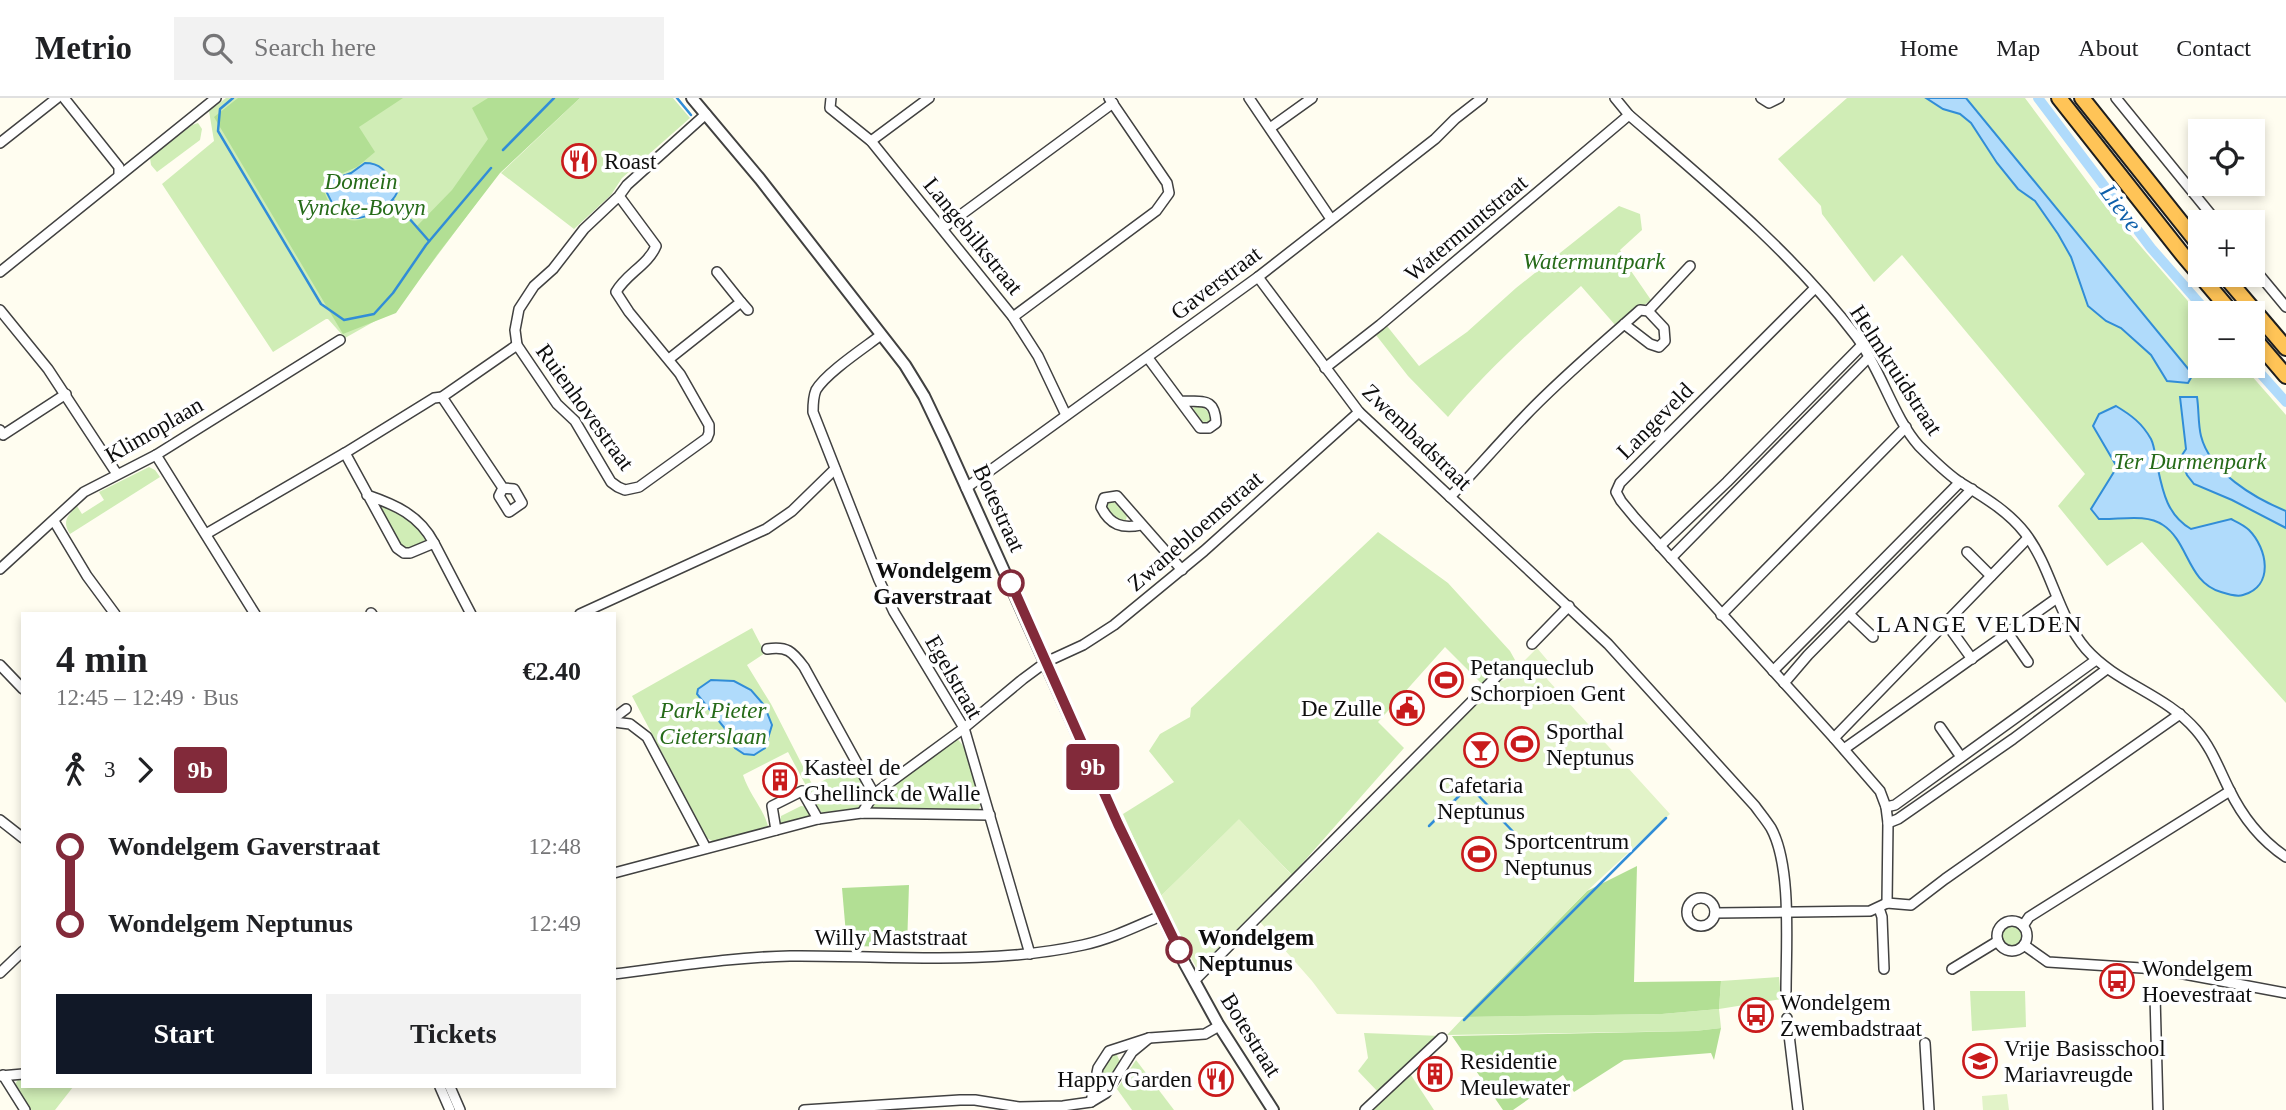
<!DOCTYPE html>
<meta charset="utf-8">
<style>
body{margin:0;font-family:Georgia,serif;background:#f2f2f2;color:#202124;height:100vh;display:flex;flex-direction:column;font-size:26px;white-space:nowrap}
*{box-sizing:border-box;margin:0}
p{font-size:23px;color:#757577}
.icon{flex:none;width:38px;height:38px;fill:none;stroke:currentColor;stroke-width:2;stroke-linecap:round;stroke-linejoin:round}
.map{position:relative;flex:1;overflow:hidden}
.drawer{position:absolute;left:21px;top:514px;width:595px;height:476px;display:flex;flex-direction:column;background:#fff;border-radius:0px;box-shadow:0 4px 10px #0003}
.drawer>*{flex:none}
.badge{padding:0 14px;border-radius:5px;font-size:24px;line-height:46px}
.buttons{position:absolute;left:2188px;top:21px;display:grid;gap:14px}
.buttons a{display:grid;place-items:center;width:77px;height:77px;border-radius:0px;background:#fff;box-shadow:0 4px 10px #0003;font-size:35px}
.map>.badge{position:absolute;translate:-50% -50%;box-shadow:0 0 0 4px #fff}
.legs{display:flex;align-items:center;gap:10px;height:77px;padding:0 35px;font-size:23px}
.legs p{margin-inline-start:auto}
.headline{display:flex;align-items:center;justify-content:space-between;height:119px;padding:0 35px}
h1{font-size:38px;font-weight:800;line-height:52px}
.primary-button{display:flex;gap:14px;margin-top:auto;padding:14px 35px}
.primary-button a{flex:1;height:80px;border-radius:0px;background:#111827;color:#fff;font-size:28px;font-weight:800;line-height:80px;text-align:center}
.primary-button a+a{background:#f2f2f2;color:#202124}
ul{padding:0 35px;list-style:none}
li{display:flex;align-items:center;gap:24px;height:77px;font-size:26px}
li i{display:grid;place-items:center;width:10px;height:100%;margin:0 9px;background:currentColor}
li i::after{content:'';width:18px;height:18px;margin:-9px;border:5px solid;border-radius:50%;background:#fff}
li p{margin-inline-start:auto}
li:first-child i{background:linear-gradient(#0000 50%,currentColor 0)}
li:last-child i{background:linear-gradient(currentColor 50%,#0000 0)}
header{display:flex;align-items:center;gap:42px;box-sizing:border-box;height:98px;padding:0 35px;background:#fff;border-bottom:2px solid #e0e0e0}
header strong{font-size:33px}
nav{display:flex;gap:38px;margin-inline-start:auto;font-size:24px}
.search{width:490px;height:63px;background:#f2f2f2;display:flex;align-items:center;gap:18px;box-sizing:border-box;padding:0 24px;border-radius:0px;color:#757577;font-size:26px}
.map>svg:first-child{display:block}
.green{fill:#d0edb6}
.forest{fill:#b2df94}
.pitch{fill:#e2f3c8}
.water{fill:#b0dbfb;stroke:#318dd7;stroke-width:2}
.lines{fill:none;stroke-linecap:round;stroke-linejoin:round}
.stream{stroke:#318dd7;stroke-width:2.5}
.canal{stroke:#b0dbfb;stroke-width:10}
.minor-casing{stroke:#414141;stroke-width:12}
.tertiary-casing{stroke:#414141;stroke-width:14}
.trunk-casing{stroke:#1f1f1f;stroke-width:18}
.minor{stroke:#fff;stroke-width:9}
.tertiary{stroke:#fff;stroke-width:10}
.trunk{stroke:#ffc457;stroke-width:14}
.line-1-casing{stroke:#fff;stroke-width:16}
.line-1{stroke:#822a3a;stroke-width:10}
.stop-1-dot{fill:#fff;stroke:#822a3a;stroke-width:3.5}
.labels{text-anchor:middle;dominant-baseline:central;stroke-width:7;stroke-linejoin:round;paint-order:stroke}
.poi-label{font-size:23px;fill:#0e0e0e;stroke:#fff;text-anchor:start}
.park-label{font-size:23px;font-style:italic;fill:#266b19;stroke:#fff}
.street-label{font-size:23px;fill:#0e0e0e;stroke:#fff}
.stop-label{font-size:23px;font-weight:bold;fill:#0e0e0e;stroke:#fff;text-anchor:end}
.water-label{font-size:24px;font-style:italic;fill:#0e5faa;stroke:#fff}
.neighbourhood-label{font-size:24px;letter-spacing:2px;fill:#0e0e0e;stroke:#fff}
</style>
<header>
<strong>Metrio</strong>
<div class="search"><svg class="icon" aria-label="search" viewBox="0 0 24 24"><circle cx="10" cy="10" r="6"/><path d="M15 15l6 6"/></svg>Search here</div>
<nav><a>Home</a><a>Map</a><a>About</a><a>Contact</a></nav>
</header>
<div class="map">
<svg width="2286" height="1012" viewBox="0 0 2286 1012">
<rect width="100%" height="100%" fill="#fffdf0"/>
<g class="green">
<polygon points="226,0 578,0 499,75 428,170 391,214 345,240 328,221 326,221 273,254 162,86 214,43 209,13"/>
<polygon points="580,0 673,0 690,20 622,80 611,97 574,131 501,75"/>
<polygon points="1847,0 2025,0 2104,106 2200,217 2200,268 2243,268 2286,317 2286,605 2142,444 2107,468 2058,408 2085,376 1902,157 1874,184 1822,116 1821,108 1778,61"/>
<polygon points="198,25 202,31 200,42 157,74 151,67 150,60 192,27"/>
<path d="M1619 108 1640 116 1642 132 1620 152 1631 173 1651 202 1616 228 1581 188C1534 230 1488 271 1448 319L1408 278 1376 237 1387 228 1419 268 1467 234 1516 190Z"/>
<polygon points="1199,306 1212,317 1211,322 1206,327 1202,326 1193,314 1194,307"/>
<path d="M149 369 155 372 160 379 70 436C62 424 67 418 77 408L82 416 104 402 99 394Z"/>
<polygon points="1108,404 1114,404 1127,418 1125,425 1120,426 1105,412"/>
<path d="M382 407 407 420 427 439 425 445 408 452C392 445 386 423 379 408Z"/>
<polygon points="1378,434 1448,485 1510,553 1515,562 1486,590 1445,549 1378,624 1404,650 1292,777 1239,722 1160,799 1123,716 1174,684 1149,653 1160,636 1190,619 1191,610"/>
<path d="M752 530 765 555 747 567 771 606 813 688 853 667 871 700 957 641C970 650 976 690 981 707L977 714 825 717 819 712 788 654 743 677C749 696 763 710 768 728L714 744 707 740 632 598Z"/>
<polygon points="801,708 808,709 812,720 780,725 781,718"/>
<circle cx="2012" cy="838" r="11"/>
<polygon points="1779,879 1781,901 1719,911 1721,930 1695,933 1447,937 1464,919 1662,916 1719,911 1721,883"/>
<polygon points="1970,893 2025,893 2026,929 1972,933"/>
<polygon points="1364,935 1441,938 1379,995 1358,973 1368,960"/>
<path d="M1114 956 1117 957 1121 966 1106 985 1102 984C1100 974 1104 961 1114 956Z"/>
<polygon points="1136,962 1174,1012 1132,1012 1117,991"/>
<polygon points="1409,974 1434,1012 1370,1012"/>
<polygon points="23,979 23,989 73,989 55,1012 31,1012 14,988 19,980"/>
</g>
<g class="forest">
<path d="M238 0H403L359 29 375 54 357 69 324 83C323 92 325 96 329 104 346 137 373 118 397 106L417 128 452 92 488 41 472 10 488 0H580L500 75 437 157 396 215 343 236 214 19Z"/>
<polygon points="1637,768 1634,884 1721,883 1719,911 1662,916 1464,919 1587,793"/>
<polygon points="909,787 907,849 847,848 842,790"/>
<polygon points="1721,930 1714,962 1711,955 1624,962 1574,994 1563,977 1513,1012 1503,1012 1452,938 1695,933"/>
</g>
<g class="pitch">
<polygon points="1537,550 1548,563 1547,581 1670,716 1587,793 1464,919 1337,916 1312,883 1254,817 1197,871 1160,799 1239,721 1300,786 1498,584 1505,582"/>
<polygon points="2007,996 2009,1012 1983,1012 1982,998"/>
</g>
<g class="water">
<polygon points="1926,0 1966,0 2190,273 2192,278 2188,285 2167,283 2151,257 2121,230 2106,223 2088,208 2071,159 2058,136 2035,103 2018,91 1997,65 1971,25 1960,16 1943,11"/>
<path d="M365 65C384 65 388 78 398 92 393 109 361 126 345 118 334 113 330 100 325 91L326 84 351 75Z"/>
<path d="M2180 299H2197C2199 312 2198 326 2201 338 2210 374 2254 400 2286 413V430L2232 402 2194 386 2187 377 2180 360 2186 351Z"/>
<path d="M2116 308C2131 317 2142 325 2151 341 2154 347 2155 355 2156 362 2162 389 2165 416 2191 431L2231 421C2237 424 2244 427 2249 432 2267 450 2275 488 2243 497 2237 499 2227 496 2221 494 2187 484 2189 444 2163 427 2146 415 2119 422 2099 421L2091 411 2117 369 2093 328 2099 316Z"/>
<polygon points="711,582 734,583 751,592 764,607 772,627 765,650 754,657 744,656 735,650 727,633 697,596 698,591"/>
</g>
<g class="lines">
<g class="stream">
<polyline points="233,0 220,11 218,33 321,206 344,222 374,216 393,195 426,147 491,70"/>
<polyline points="677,0 691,17"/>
<polyline points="503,52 554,0"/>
<polyline points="393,102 429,143"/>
<polyline points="1429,728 1464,693 1472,691 1523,744"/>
<polyline points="1464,922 1666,720"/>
</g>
<g class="canal">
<polyline points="2038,0 2151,150 2208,215"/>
<polyline points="2252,266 2286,304"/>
</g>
<g class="minor-casing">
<g id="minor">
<polyline points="64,0 119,69 119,77"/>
<polyline points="831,0 830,10 871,43 1013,219 1038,258 1066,317"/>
<polyline points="1249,0 1331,121"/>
<path d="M1615 0 1629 17C1709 86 1792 154 1856 238 1881 271 1893 319 1919 348 1931 360 1944 373 1958 383 1982 398 2007 412 2025 435 2052 470 2057 517 2086 551 2117 586 2165 596 2196 632 2211 649 2219 671 2229 691 2242 718 2262 743 2286 759"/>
<polyline points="1761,0 1769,5 1779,0"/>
<polyline points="2116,0 2217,124"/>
<polyline points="1270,30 1312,0"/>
<polyline points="871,43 929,0"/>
<polyline points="0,45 57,0"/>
<path d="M619 98 656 148C648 167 626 176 616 194L629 214 680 276 709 327V335L707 340 639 389 625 392 618 389 611 384 575 323 557 306 517 247 515 232 519 211 534 188 553 171 584 131 619 98 627 87 706 16"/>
<polyline points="943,130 1113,5"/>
<polyline points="2252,168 2286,209"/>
<polyline points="0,174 216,0"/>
<path d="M1258 179 1359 314 1608 546 1755 708C1760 715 1766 722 1771 730 1792 768 1786 848 1786 893"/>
<polyline points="1815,190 1620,385 1616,394 1621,403 1635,420 1834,640 1880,693 1886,709 1888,725 1887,805"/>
<polyline points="741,204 748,212"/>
<polyline points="0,212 48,271 117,376"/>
<polyline points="1648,213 1690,168"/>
<polyline points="1013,219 1156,113 1169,95 1167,85 1109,0"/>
<path d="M881 237C864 250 826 275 816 292 813 299 813 306 813 314L879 482 894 514 964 630 1030 856"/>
<path d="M1148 260 1200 330H1209L1216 325C1215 297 1200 305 1181 303"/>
<polyline points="669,261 741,204 717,174"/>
<polyline points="1325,270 1380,227 1629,17"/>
<polyline points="442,299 503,390 499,398 509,414 522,405 514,391 503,390"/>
<polyline points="0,332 3,337 66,296"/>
<path d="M345 355 397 450 404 455H410L434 445C419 417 396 407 367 397"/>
<polyline points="156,357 255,516"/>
<polyline points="966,390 1258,179 1435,41 1455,21 1482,0"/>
<path d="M1450 399C1475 373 1499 345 1524 319 1560 281 1601 247 1640 212L1648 213 1664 230 1665 243 1659 249 1650 246 1624 226"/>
<polyline points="54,423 87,478 115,516"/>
<path d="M1141 427C1122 431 1110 427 1101 409L1104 400 1117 398 1182 472"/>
<polyline points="206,436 345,355 434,300 442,299 517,247"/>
<polyline points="434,445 471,516"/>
<polyline points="1660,448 1727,384 1862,247"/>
<polyline points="1967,454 1991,478"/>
<polyline points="1671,460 1869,259"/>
<polyline points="0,471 84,394 156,357 340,242"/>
<polyline points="371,515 372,516"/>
<polyline points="580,516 766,431 792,413 835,371"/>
<polyline points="1849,516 1873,539"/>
<polyline points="1721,517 1906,329"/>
<polyline points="1946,525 1972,561"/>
<polyline points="2008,535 2028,564"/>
<polyline points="1532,546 1569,508"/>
<path d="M767 551C787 548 792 553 804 569L874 696"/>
<polyline points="0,567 23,591"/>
<polyline points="1773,573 1960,384"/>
<polyline points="1784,585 1808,557 1972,391"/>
<polyline points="614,620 626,611"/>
<polyline points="614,624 630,626 647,639 706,750"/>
<polyline points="1940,629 1961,659"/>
<polyline points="1834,640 2028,440"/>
<polyline points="1844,651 2057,500"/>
<polyline points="1886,709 1895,707 2096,562"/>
<polyline points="862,715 874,696 964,630 1023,581 1046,564 1083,547 1114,527 1204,453 1359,314"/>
<polyline points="0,722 23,740"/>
<polyline points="1888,725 1898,721 2013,641 2107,571"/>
<polyline points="776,732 772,708 802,693 818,721"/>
<polyline points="614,775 818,721 862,715 990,717"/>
<circle cx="1701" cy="814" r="14"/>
<polyline points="1887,805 1911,807 1945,781 2180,616"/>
<polyline points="1879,810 1882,819 1884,871"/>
<polyline points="1715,815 1870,813 1887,805"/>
<circle cx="2012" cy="838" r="15"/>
<polyline points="2023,828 2029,819 2230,693"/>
<polyline points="2024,847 2048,864 2157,871 2286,895"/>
<polyline points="1952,871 1998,843"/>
<polyline points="0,875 23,853"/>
<path d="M614 876C672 869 732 859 790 858 887 857 987 868 1083 847 1111 841 1137 828 1163 817"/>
<polyline points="1194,883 1505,570"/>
<polyline points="2155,897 2158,1012"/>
<polyline points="1787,920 1798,1012"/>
<polyline points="1925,945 1929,1012"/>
<polyline points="3,977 25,1012"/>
<polyline points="0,978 23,976"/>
<polyline points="440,989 450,1012"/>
<polyline points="450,989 460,1012"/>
<polyline points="1091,1004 1098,970 1109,953 1149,940 1205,936 1219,928"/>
<polyline points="804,1012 960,1002 975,1002 1019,1009 1063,1008 1091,1004 1106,995 1132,954 1149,940"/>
<polyline points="1365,1012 1442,940"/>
</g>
</g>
<g class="tertiary-casing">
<polyline id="tertiary" points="692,0 760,81 905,267 924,298 945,342 1118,726 1185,866 1218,926 1273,1012"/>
</g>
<g class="trunk-casing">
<g id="trunk">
<polyline points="2059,0 2183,157 2232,215"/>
<polyline points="2082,0 2200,148"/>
<polyline points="2224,177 2286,250"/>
<polyline points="2252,238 2286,278"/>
</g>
</g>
<use href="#minor" class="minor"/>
<use href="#tertiary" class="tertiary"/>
<use href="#trunk" class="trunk"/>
</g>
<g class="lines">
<g class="line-1-casing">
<polyline id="line-1" points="1011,485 1118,726 1179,852"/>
</g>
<use href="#line-1" class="line-1"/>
</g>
<defs>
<g id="restaurant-ring" transform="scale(1.75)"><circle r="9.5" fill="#fff" stroke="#c91b1c" stroke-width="1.5"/><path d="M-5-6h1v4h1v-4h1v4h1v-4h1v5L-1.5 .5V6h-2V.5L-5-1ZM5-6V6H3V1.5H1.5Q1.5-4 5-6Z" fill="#c91b1c"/></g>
<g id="stadium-ring" transform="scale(1.75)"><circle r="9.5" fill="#fff" stroke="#c91b1c" stroke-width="1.5"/><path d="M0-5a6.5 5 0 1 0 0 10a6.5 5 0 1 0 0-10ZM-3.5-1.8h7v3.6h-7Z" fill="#c91b1c"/></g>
<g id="civic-ring" transform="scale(1.75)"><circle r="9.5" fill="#fff" stroke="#c91b1c" stroke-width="1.5"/><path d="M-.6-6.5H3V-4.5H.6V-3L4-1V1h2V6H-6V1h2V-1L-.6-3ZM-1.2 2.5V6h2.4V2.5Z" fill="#c91b1c"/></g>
<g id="bar-ring" transform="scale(1.75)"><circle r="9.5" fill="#fff" stroke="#c91b1c" stroke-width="1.5"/><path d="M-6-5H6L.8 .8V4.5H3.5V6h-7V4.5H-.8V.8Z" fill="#c91b1c"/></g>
<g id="building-ring" transform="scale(1.75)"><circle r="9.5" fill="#fff" stroke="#c91b1c" stroke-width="1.5"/><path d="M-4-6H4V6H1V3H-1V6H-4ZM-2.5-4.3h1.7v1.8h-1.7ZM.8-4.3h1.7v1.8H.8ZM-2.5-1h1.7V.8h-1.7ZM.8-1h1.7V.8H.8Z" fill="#c91b1c"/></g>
<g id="bus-ring" transform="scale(1.75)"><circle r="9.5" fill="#fff" stroke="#c91b1c" stroke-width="1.5"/><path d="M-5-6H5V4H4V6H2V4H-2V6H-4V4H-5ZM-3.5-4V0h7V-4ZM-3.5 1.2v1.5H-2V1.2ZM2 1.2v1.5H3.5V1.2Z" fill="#c91b1c"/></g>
<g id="school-ring" transform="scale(1.75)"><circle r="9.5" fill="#fff" stroke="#c91b1c" stroke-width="1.5"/><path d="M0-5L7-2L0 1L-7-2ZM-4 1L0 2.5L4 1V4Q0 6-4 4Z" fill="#c91b1c"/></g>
</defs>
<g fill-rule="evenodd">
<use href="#restaurant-ring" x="579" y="63"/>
<use href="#stadium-ring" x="1446" y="582"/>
<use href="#civic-ring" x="1407" y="610"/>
<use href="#stadium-ring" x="1522" y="646"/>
<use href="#bar-ring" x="1481" y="652"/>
<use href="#building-ring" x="780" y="682"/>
<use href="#stadium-ring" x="1479" y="756"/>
<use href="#bus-ring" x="2117" y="883"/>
<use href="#bus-ring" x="1756" y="917"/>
<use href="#school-ring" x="1980" y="963"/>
<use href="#building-ring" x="1435" y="976"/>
<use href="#restaurant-ring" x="1216" y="981"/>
</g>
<g class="stop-1-dot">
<circle cx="1011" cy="485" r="12"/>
<circle cx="1179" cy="852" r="12"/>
</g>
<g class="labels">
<g class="poi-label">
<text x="604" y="63">Roast</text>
<text x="1470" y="569">Petanqueclub<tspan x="1470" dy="26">Schorpioen Gent</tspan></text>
<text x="1382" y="610" text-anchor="end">De Zulle</text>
<text x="1546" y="633">Sporthal<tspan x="1546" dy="26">Neptunus</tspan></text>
<text x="804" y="669">Kasteel de<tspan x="804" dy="26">Ghellinck de Walle</tspan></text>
<text x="1481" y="687" text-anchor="middle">Cafetaria<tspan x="1481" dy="26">Neptunus</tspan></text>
<text x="1504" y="743">Sportcentrum<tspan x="1504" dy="26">Neptunus</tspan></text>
<text x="2142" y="870">Wondelgem<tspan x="2142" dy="26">Hoevestraat</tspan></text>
<text x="1780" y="904">Wondelgem<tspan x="1780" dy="26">Zwembadstraat</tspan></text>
<text x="2004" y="950">Vrije Basisschool<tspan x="2004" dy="26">Mariavreugde</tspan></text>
<text x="1460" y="963">Residentie<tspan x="1460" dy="26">Meulewater</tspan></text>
<text x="1192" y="981" text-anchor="end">Happy Garden</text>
</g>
<g class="park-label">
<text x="361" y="83">Domein<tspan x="361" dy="26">Vyncke-Bovyn</tspan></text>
<text x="1594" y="163">Watermuntpark</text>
<text x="2190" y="363">Ter Durmenpark</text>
<text x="713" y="612">Park Pieter<tspan x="713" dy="26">Cieterslaan</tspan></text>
</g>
<g class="street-label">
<text transform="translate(1466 130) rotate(-40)">Watermuntstraat</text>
<text transform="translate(973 138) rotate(51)">Langebilkstraat</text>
<text transform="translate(1216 185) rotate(-37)">Gaverstraat</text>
<text transform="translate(1896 272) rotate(57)">Helmkruidstraat</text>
<text transform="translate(585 309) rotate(54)">Ruienhovestraat</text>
<text transform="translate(1655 323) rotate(-45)">Langeveld</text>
<text transform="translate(154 332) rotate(-30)">Klimoplaan</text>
<text transform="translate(1417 339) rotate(44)">Zwembadstraat</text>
<text transform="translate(999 410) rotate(65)">Botestraat</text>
<text transform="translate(1195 433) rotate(-41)">Zwanebloemstraat</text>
<text transform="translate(954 579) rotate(60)">Egelstraat</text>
<text x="891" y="839">Willy Maststraat</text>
<text transform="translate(1251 937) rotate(58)">Botestraat</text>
</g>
<g class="stop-label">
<text x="992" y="472">Wondelgem<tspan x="992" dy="26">Gaverstraat</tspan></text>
<text x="1198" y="839" text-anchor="start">Wondelgem<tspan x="1198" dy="26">Neptunus</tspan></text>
</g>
<g class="water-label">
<text transform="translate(2121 110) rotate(53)">Lieve</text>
</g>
<g class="neighbourhood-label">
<text x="1980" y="526">LANGE VELDEN</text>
</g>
</g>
</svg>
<div class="buttons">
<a><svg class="icon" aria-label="locate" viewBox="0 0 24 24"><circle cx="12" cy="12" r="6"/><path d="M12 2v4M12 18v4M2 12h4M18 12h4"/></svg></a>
<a>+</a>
<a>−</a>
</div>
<b class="badge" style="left:1093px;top:669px;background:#822a3a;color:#fff">9b</b>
<section class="drawer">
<div class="headline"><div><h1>4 min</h1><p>12:45 – 12:49 · Bus</p></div><b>€2.40</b></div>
<div class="legs"><svg class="icon" aria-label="walk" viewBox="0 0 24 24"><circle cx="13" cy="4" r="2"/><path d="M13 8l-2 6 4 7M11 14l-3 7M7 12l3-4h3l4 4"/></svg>3<svg class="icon" aria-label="forward" viewBox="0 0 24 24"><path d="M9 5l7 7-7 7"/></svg><b class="badge" style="background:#822a3a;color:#fff">9b</b></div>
<ul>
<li><i style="color:#822a3a"></i><b>Wondelgem Gaverstraat</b><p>12:48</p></li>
<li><i style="color:#822a3a"></i><b>Wondelgem Neptunus</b><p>12:49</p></li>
</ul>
<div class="primary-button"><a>Start</a><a>Tickets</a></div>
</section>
</div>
